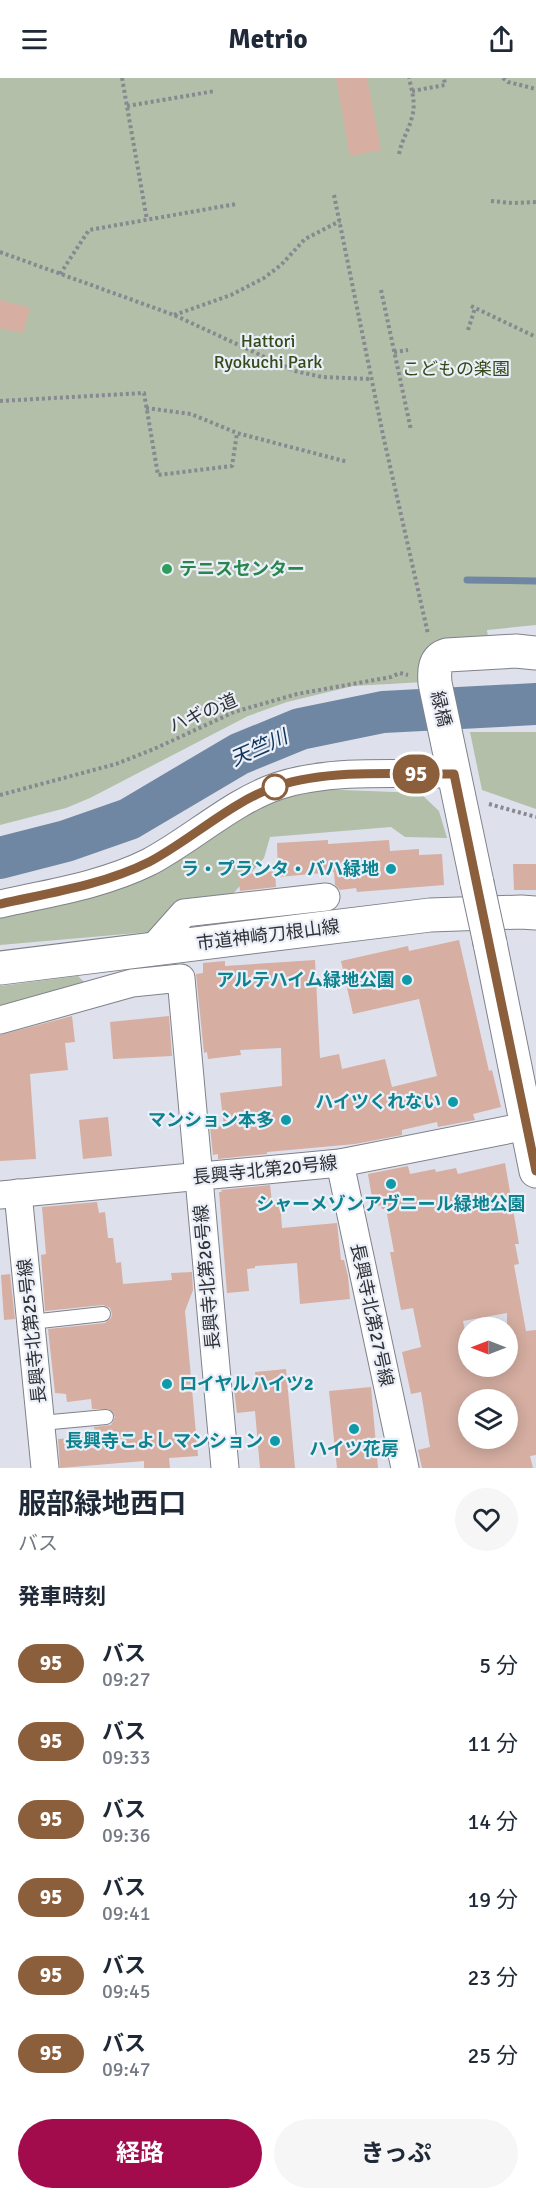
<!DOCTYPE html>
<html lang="ja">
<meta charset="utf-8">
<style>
body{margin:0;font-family:Signika,"Noto Sans JP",sans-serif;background:#f6f6f7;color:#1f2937;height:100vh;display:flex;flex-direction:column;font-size:22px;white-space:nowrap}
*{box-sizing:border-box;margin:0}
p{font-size:20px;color:#747a83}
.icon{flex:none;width:33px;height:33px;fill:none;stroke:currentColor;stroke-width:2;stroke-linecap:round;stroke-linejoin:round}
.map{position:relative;height:1390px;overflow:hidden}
.sheet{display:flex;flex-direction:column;background:#fff;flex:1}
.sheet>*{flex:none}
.badge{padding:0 12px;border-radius:20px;font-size:21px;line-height:39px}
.needle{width:39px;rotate:270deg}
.tools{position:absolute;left:458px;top:1239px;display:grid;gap:12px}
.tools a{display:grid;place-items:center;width:60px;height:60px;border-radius:50%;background:#fff;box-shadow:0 3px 15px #0003;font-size:30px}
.map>.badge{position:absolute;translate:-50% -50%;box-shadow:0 0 0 3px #fff}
h2{padding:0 18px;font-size:22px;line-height:54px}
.round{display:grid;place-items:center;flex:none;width:63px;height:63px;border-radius:32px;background:#f6f6f7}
.head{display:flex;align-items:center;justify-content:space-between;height:102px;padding:0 18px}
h1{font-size:28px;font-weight:700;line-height:45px}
.cta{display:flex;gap:12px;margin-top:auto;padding:12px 18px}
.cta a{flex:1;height:69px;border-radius:36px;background:#a20c4c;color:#fff;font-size:24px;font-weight:700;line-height:69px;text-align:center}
.cta a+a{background:#f6f6f7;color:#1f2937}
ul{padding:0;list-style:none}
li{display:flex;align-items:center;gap:18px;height:78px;padding:0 18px}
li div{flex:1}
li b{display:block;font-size:22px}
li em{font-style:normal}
li .badge{min-width:66px;font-weight:700;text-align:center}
header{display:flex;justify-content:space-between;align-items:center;height:78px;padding:0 18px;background:#fff;font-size:27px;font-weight:700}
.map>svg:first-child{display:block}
.green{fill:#b3bfa8}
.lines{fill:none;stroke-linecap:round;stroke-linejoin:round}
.stream{stroke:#7087a3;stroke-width:7}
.river{stroke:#7087a3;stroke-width:42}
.building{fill:#d6aea2;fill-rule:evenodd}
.lane-casing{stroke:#7f828b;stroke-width:16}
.street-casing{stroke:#7f828b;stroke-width:29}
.secondary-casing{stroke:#7f828b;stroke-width:35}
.path{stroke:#878990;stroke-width:4;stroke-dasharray:3 3;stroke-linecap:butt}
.lane{stroke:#fff;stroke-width:14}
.street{stroke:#fff;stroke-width:27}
.secondary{stroke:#fff;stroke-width:33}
.secondary-bridge-casing{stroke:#7f828b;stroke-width:35;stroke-linecap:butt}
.secondary-bridge{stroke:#fff;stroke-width:33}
.line-casing{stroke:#fff;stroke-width:14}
.line{stroke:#8b5e3c;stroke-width:9}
.leisure-dot{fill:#2e9e5b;stroke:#ebeff8;stroke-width:2}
.stop-dot{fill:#fff;stroke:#8b5e3c;stroke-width:3}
.culture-dot{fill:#0f9aa8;stroke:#ebeff8;stroke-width:2}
.labels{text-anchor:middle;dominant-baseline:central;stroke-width:4.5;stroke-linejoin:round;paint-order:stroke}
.park-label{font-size:18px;fill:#344a18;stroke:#ebeff8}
.leisure-label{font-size:18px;font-weight:bold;fill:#27864d;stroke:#ebeff8;text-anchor:start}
.street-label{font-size:18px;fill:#303135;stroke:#ebeff8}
.culture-label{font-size:18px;font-weight:bold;fill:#0d838f;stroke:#ebeff8;text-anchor:end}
.water-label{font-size:20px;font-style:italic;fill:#10355c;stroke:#ebeff8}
</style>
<header><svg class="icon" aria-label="menu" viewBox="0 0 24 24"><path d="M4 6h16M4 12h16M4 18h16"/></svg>Metrio<svg class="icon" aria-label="share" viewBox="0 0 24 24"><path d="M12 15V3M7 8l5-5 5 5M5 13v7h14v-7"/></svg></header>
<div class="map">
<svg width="536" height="1390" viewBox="0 0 536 1390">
<rect width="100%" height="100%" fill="#dee1eb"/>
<g class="green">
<polygon points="0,0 536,0 536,547 487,552 488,559 424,604 353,608 287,624 248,638 90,720 66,730 0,747"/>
<polygon points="470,654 536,654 536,731 482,712"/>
<polygon points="316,711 420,715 439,733 447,760 405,759 391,749 270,759 264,780 231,818 178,827 149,854 0,867 0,838 249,729"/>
<polygon points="78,898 86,906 0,928 0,908"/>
</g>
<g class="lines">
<polyline class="stream" points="467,502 536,503"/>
<polyline class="river" points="0,780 66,763 129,741 239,676 300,651 383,634 536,626"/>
</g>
<g class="building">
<polygon points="336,0 367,0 381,72 350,78"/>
<polygon points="0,222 30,230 23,255 0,250"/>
<polygon points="328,762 328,766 389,762 390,773 419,771 419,777 442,776 444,807 357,814 356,810 340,812 335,807 334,794 278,799 277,765"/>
<polygon points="513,786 536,786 536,812 514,812"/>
<polygon points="275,793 276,809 240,813 238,797"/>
<polygon points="459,862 489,993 492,992 501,1029 473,1036 475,1042 438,1049 437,1044 402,1052 402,1057 355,1066 267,1074 267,1076 218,1081 218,1076 213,1077 210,1049 224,1048 220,1015 282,1008 281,970 240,972 241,977 208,981 207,974 204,975 196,896 203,895 203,885 225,883 225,888 315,882 320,980 339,976 342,991 385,981 392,1009 437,998 419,921 353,936 341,883 408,868 409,873"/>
<polygon points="72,938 75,964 65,965 68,992 30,996 36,1081 0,1083 0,957"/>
<polygon points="169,938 172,978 113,981 110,944"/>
<polygon points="108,1039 112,1078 83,1081 79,1042"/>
<path d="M505 1085 519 1166H515L519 1186 514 1187 526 1253 536 1252V1377L530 1378 533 1390H422L418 1372 430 1369 421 1314 411 1316 402 1274 421 1269 413 1230 401 1232 390 1174H394L386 1131H382L381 1127 378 1128 376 1119 372 1120 368 1096 408 1088 410 1096 435 1091 436 1094 456 1090 458 1096ZM507 1235V1288H468V1268L463 1243ZM468 1322H507V1360H468Z"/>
<polygon points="270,1107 272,1123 280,1122 282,1150 337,1145 341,1182 344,1182 348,1198 350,1221 300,1226 297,1185 255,1188 255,1190 247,1191 249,1213 227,1215 219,1114 222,1114 221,1112"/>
<polygon points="97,1124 99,1135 105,1134 108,1160 113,1160 116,1185 121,1184 123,1206 172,1202 171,1195 192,1194 193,1212 185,1233 198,1378 169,1380 170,1390 144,1390 144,1383 60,1390 58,1361 95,1358 94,1349 111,1347 115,1339 109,1331 92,1331 91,1321 67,1324 66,1316 55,1315 48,1251 105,1245 111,1240 112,1236 110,1230 103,1227 45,1233 41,1177 46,1176 42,1129"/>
<polygon points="10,1196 15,1241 4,1242 1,1197"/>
<polygon points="286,1291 295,1390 260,1390 255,1333 237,1335 234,1311 251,1309 251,1305 256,1304 255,1294"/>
<polygon points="371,1309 378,1390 337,1390 329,1313"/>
</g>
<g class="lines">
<g class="lane-casing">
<g id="lane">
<polyline points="31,1244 103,1236"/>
<polyline points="41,1345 106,1339"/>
</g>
</g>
<g class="street-casing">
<g id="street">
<path d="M0 826C49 815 103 807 149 784 191 762 233 723 278 708 329 691 400 696 454 696"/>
<polyline points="152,871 184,835 326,819"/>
<polyline points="0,942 132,905 181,900 225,1390"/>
<polyline points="340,1085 405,1390"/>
<polyline points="18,1115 45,1390"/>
<polyline points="0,1117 340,1085 527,1048"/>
</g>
</g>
<g class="secondary-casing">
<g id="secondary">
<path d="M477 805 435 605C434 593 434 581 447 577L516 573 536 575"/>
<polyline points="490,865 536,1093"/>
<polyline points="0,890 430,837 521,834 536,835"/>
</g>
</g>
<g class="path">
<polyline points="122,0 147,142"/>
<polyline points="503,0 508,4 536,11"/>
<polyline points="412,13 445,7 444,0"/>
<polyline points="127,28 215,13"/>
<path d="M399 76C402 61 409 52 412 39 416 26 412 13 409 0"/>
<polyline points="334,117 383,357 428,556"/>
<polyline points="491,123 512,125 536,124"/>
<polyline points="0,174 174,237 295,293 322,299 371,301"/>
<polyline points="60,196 89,152 236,126"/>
<polyline points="381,212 411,352"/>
<polyline points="471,228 536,259"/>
<polyline points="174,237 231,217 264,200 281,187 305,161 340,143"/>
<polyline points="468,252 475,230"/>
<polyline points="394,274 408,272"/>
<polyline points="0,323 144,315 158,397 232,388 237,355"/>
<polyline points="146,330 191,336 237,355 348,384"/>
<polyline points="0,717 116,686 154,671 234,634 297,616 391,599 400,595 408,597"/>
<polyline points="489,726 536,739"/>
</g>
<use href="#lane" class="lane"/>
<use href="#street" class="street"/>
<use href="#secondary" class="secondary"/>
<g class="secondary-bridge-casing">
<polyline id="secondary-bridge" points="477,805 490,865"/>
</g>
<use href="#secondary-bridge" class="secondary-bridge"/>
</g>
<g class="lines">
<g class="line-casing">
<path id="line" d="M0 826C49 815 103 807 149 784 191 762 233 722 278 708 329 691 400 696 454 696L536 1093"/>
</g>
<use href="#line" class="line"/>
</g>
<circle class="leisure-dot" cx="167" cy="491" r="6"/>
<circle class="stop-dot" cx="275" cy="709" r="12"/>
<g class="culture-dot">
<circle cx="391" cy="791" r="6"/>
<circle cx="407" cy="902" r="6"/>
<circle cx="453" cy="1024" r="6"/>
<circle cx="286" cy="1042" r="6"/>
<circle cx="391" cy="1106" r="6"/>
<circle cx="167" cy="1306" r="6"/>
<circle cx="354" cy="1351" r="6"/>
<circle cx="275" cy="1363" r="6"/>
</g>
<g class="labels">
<g class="park-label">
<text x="268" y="263">Hattori<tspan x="268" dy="21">Ryokuchi Park</tspan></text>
<text x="456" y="291">こどもの楽園</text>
</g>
<g class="leisure-label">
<text x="179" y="491">テニスセンター</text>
</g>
<g class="street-label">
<text transform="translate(441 631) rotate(77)">緑橋</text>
<text transform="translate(203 635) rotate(-23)">ハギの道</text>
<text transform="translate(268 857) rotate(-7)">市道神崎刀根山線</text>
<text transform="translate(265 1092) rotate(-6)">長興寺北第20号線</text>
<text transform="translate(207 1199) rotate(-95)">長興寺北第26号線</text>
<text transform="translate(372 1237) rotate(78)">長興寺北第27号線</text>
<text transform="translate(32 1253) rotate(-96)">長興寺北第25号線</text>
</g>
<g class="culture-label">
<text x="379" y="791">ラ・プランタ・バハ緑地</text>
<text x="395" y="902">アルテハイム緑地公園</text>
<text x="441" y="1024">ハイツくれない</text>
<text x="274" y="1042">マンション本多</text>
<text x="391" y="1126" text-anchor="middle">シャーメゾンアヴニール緑地公園</text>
<text x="179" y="1306" text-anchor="start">ロイヤルハイツ2</text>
<text x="263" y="1363">長興寺こよしマンション</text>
<text x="354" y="1371" text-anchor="middle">ハイツ花房</text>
</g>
<g class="water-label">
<text transform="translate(259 670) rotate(-24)">天竺川</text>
</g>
</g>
</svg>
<div class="tools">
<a><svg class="needle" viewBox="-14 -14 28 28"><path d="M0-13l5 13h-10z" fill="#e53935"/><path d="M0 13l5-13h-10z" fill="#747a83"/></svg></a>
<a><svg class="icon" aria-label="layers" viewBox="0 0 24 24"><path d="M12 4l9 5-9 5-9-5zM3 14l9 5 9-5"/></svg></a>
</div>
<b class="badge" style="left:416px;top:696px;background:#8b5e3c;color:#fff">95</b>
</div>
<section class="sheet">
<div class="head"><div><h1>服部緑地西口</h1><p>バス</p></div><a class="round"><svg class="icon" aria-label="heart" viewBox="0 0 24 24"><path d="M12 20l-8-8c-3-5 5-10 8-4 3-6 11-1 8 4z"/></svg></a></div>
<h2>発車時刻</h2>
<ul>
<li><span class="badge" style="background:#8b5e3c;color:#fff">95</span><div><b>バス</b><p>09:27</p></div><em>5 分</em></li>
<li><span class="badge" style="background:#8b5e3c;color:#fff">95</span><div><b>バス</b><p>09:33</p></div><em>11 分</em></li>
<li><span class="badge" style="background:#8b5e3c;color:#fff">95</span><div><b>バス</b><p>09:36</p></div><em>14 分</em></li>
<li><span class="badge" style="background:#8b5e3c;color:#fff">95</span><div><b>バス</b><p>09:41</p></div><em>19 分</em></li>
<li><span class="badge" style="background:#8b5e3c;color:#fff">95</span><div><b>バス</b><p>09:45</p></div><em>23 分</em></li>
<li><span class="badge" style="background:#8b5e3c;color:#fff">95</span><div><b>バス</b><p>09:47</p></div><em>25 分</em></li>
</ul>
<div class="cta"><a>経路</a><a>きっぷ</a></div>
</section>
